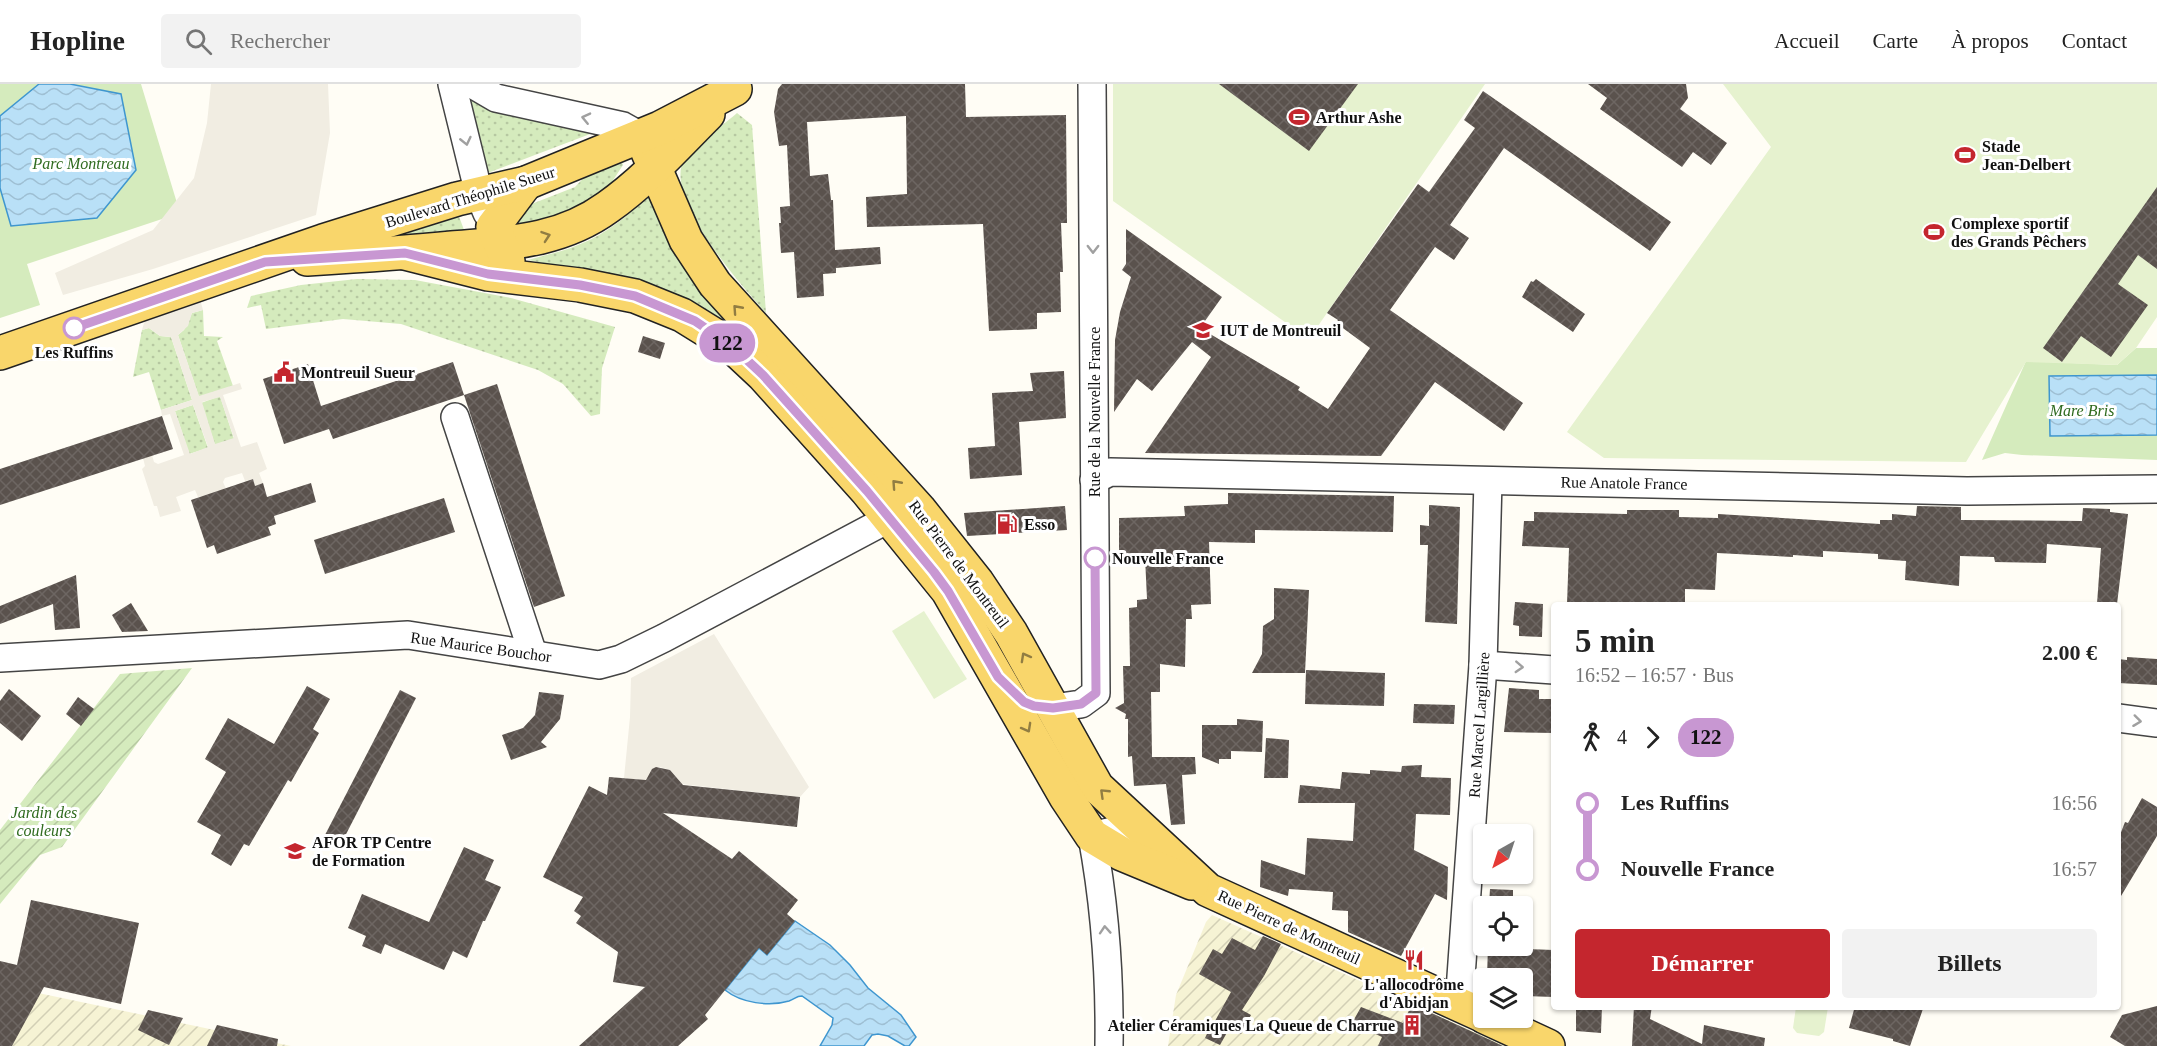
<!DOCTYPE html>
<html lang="fr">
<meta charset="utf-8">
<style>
body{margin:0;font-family:"Times New Roman",serif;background:#f2f2f2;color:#222;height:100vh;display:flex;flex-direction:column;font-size:22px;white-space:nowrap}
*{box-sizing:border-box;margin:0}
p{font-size:20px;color:#767676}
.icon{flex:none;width:33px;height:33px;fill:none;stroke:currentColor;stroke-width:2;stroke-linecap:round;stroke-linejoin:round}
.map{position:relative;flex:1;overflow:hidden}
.side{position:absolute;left:1551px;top:518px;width:570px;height:408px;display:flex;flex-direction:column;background:#fff;border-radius:6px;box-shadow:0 2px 4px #0004}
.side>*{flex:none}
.badge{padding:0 12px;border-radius:20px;font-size:21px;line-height:39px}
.needle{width:39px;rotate:219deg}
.tools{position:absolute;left:1473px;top:740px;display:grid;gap:12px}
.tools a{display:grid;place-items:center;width:60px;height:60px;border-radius:6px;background:#fff;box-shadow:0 2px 4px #0004;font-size:30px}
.map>.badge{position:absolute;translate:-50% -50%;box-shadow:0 0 0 3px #fff}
.legs{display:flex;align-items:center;gap:9px;height:66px;padding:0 24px;font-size:20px}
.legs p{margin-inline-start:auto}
.headline{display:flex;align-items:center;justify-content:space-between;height:102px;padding:0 24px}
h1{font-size:33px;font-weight:800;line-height:45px}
.primary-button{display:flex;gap:12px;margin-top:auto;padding:12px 24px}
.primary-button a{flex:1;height:69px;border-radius:6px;background:#c4262e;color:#fff;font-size:24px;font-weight:800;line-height:69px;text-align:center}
.primary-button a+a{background:#f2f2f2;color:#222}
ul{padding:0 24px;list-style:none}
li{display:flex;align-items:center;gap:21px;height:66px;font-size:22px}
li i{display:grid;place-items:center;width:9px;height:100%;margin:0 8px;background:currentColor}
li i::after{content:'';width:15px;height:15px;margin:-8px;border:4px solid;border-radius:50%;background:#fff}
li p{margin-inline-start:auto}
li:first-child i{background:linear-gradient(#0000 50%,currentColor 0)}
li:last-child i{background:linear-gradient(currentColor 50%,#0000 0)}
header{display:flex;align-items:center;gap:36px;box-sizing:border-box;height:84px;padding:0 30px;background:#fff;border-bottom:2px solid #e0e0e0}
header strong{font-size:28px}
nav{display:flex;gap:33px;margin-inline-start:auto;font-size:21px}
.search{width:420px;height:54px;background:#f2f2f2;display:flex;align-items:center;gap:15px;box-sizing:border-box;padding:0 21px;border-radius:6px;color:#767676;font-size:22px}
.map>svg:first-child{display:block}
.farmland{fill:url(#farmland-furrows)}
.grass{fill:url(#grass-dots)}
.park{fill:#d5ebbd}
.garden{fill:url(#garden-furrows)}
.pitch{fill:#e6f2cf}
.plaza{fill:#f1ede2;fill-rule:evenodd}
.water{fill:url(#water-waves);stroke:#3f96cf;stroke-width:1.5}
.building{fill:url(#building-cross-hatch)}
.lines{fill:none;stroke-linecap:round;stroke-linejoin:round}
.minor-casing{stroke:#444;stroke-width:30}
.major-casing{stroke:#222;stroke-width:36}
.minor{stroke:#fff;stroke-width:27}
.major{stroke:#f9d66b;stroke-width:33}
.oneway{stroke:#a0a0a0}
.oneway2{stroke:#917d42}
.line-1-casing{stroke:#fff;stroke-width:14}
.line-1{stroke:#c897d2;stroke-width:9}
.stop-1-dot{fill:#fff;stroke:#c897d2;stroke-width:3}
.labels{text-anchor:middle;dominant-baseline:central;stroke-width:6;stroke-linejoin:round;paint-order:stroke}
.poi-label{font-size:16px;font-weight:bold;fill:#111;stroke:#fff;text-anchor:start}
.park-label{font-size:16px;font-style:italic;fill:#2f6b1f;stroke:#fff}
.street-label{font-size:16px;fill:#111;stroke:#fff}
.stop-label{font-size:16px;font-weight:bold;fill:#111;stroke:#fff}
</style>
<header>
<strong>Hopline</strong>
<div class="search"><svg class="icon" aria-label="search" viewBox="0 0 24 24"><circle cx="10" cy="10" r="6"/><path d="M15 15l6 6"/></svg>Rechercher</div>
<nav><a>Accueil</a><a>Carte</a><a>À propos</a><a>Contact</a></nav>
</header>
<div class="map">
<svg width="2157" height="962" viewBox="0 0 2157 962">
<defs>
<pattern id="farmland-furrows" width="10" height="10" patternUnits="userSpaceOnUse" patternTransform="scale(1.5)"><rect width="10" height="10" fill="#f6f3d4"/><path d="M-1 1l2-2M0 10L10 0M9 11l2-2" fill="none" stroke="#d2cfb5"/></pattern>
<pattern id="grass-dots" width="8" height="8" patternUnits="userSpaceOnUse" patternTransform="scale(1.5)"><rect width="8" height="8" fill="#d5ebbd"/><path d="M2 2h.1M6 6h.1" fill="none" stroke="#b6c8a1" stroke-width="1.8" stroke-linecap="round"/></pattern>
<pattern id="garden-furrows" width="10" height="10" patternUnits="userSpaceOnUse" patternTransform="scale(1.5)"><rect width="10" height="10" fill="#d5ebbd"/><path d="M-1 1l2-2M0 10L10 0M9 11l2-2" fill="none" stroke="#b6c8a1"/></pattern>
<pattern id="water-waves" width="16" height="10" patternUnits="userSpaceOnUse" patternTransform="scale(1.5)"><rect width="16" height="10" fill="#b9e0f7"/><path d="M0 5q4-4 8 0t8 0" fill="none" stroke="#9ebfd3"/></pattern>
<pattern id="building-cross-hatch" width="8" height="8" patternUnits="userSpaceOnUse" patternTransform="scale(1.5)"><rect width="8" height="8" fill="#5a524d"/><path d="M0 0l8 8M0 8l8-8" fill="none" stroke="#6d6662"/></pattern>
</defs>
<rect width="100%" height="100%" fill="#fffdf5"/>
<g class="farmland">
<polygon points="1212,831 1506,962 1168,962 1176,911 1206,838"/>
<polygon points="0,901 291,962 0,962"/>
</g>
<g class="grass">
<polygon points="465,6 598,47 485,90"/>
<path d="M737 29 752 41 766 229C741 201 663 114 684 75 689 66 727 38 737 29Z"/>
<polygon points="620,74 623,81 608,104 585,124 510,146 529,121 575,103 593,84"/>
<path d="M652 109 750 261 593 189 528 176C544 171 562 168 578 161 607 150 630 130 652 109Z"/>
<polygon points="458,130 466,151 341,162"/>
<polygon points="357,195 415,196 511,214 615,243 602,284 600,330 591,332 563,300 538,286 401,240 343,235 266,245 261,221 247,224 251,212 301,201"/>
<polygon points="203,226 204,252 223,253 217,257 233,302 199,313 178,251 184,246 192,229"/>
<polygon points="149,244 160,252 171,253 192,316 161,326 149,288 133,293 142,246"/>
<polygon points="220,312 234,355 215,361 201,319"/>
<polygon points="193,321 208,364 189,370 175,327"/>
</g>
<g class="park">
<polygon points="0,0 141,0 180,129 27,180 40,221 0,234"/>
<polygon points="2136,264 2157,264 2157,376 2022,371 2005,369 1982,376 2026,277 2117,281"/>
</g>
<polygon class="garden" points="192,584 62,763 40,771 0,820 0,746 120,590"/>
<g class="pitch">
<polygon points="1113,0 1485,0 1309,255 1113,117"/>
<polygon points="1723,0 2157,0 2157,233 2136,264 2117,281 2026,278 1966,378 1604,374 1567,348 1771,63"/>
<polygon points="924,527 967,595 934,615 892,547"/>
<polygon points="1796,923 1828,923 1824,948 1819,952 1797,949 1793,944"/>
</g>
<g class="plaza">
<polygon points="211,0 328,0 330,49 316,131 153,185 63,211 55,189 153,146 194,94 207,39"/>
<path d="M200 215 203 226 192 229 188 242 178 251 199 312 240 299 242 305 223 311 241 363 257 358 267 385 259 389 263 399 255 402 253 395 245 397 242 389 225 394 223 398 227 407 198 413 195 406 176 413 181 427 160 433 157 422H154L142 385 145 382 143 374 152 371 154 378 158 380 184 371 170 330 162 332 161 326 192 316 171 253 160 252 149 244 142 246 146 232ZM220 313 234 354 215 360 202 318ZM193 321 208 363 190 370 175 327Z"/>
<polygon points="714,550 809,703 800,713 681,700 679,696 670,686 660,683 656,683 650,697 624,694 630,633 631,594"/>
</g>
<g class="water">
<polygon points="39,0 70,0 121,10 136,86 97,134 11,142 0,104 0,32"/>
<polygon points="2157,291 2157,351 2050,352 2049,292"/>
<path d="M795 837 830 861 850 881 868 904 901 931 916 953 909 962H905L888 952 878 950 872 951 864 962H820L832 941 833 934 802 912C796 912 795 915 789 917 769 923 741 919 725 906L759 864 767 871Z"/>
</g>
<g class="building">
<polygon points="782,0 965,0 966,33 1066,31 1067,139 1061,139 1063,188 1060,188 1061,228 1037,229 1037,245 989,247 983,140 867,143 866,113 907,110 906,32 807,38 810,92 828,90 831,116 833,116 835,166 880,163 881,180 836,184 836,189 823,190 824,212 797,214 794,168 781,169 779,139 781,139 780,123 790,122 787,61 779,62 774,28 778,5"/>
<polygon points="1219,0 1358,0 1309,67"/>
<polygon points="1588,0 1686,0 1688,14 1680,25 1727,59 1711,81 1693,68 1682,83 1600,25 1607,14"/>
<polygon points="1483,7 1671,138 1650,167 1504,64 1450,141 1469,154 1454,176 1435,163 1390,226 1523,319 1504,347 1435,298 1381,372 1145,369 1211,273 1192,258 1152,307 1137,295 1114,328 1115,256 1120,228 1131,193 1122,186 1126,180 1126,145 1222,213 1200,244 1300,303 1298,306 1328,325 1370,264 1336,239 1338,236 1327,229 1418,100 1429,108 1475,44 1464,36"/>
<polygon points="2157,103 2157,185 2138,171 2118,200 2148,221 2111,273 2081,252 2062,278 2043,264"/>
<polygon points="1536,195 1585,230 1573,248 1522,213 1531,197 1533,198"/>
<polygon points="643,252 665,259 660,275 638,268"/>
<polygon points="453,278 464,311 333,355 329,345 284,360 263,295 308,280 321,322"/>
<polygon points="1064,287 1066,334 1019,338 1022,391 970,395 968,364 995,362 992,309 1033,307 1030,289"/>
<polygon points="497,300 565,512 534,523 464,311"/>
<polygon points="162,332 173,365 0,421 0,385"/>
<polygon points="253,395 255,402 263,399 267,413 311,399 316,418 274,432 276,440 268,443 271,451 217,470 214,461 207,464 191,416"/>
<polygon points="1228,409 1394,412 1393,448 1255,446 1255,459 1209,458 1211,520 1191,521 1192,535 1186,535 1185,583 1160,580 1160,608 1151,608 1152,673 1195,673 1196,690 1182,691 1185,740 1171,741 1166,700 1134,702 1132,672 1128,673 1128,635 1125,635 1126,630 1115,624 1124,619 1123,582 1130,582 1129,524 1137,523 1137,516 1147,515 1145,473 1119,474 1119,434 1185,432 1184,422 1228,420"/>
<polygon points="444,414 455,448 325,490 314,456"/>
<polygon points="1429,421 1460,423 1457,540 1425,538 1428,461 1420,461 1420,441 1429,442"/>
<polygon points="1065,422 1067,446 967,452 964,429"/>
<polygon points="1917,422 1961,423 1961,436 2082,437 2083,424 2110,425 2110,428 2128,430 2117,520 2097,520 2101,464 2047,460 2046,479 1995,478 1994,473 1960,472 1959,502 1905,496 1906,477 1878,475 1878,470 1823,467 1823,473 1793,471 1793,473 1717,469 1715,506 1685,505 1685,520 1567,520 1569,464 1522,462 1524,437 1534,437 1534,428 1627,430 1627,426 1679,426 1679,433 1718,434 1718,430 1880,440 1880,436 1892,436 1892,430 1916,432"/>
<polygon points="76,491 80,544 55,546 53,520 0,540 0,522"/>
<polygon points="1274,504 1309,506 1305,589 1252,589 1262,570 1263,542 1274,535"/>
<polygon points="1515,518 1543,520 1542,553 1519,552 1519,542 1513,541"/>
<polygon points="131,519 148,547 122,548 112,531"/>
<polygon points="2127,573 2157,575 2157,601 2118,599 2118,575 2127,576"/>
<polygon points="1306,586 1385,589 1384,622 1305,620"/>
<polygon points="307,602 330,615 313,645 319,649 291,698 288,696 249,762 244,760 231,782 211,770 221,751 197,738 226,688 205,675 228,634 274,660"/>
<polygon points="1509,604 1539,606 1539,615 1554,615 1554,649 1504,648"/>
<polygon points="9,605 41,632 22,657 0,639 0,617"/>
<polygon points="400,606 416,614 341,760 325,751"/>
<polygon points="539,608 564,611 560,635 541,658 547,663 511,676 502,651 523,644 535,631"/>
<polygon points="78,613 94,625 81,642 66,630"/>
<polygon points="1414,620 1455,621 1454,640 1413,639"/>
<polygon points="1237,635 1263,637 1262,668 1231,667 1231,675 1219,675 1219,680 1202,673 1202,641 1237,641"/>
<polygon points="1266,654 1289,656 1288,694 1264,694"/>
<polygon points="1422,681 1421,693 1451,694 1450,731 1416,730 1414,766 1448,783 1447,816 1435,810 1401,872 1348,848 1348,827 1332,826 1333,808 1289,805 1288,812 1260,803 1261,776 1305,791 1307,754 1353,757 1355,719 1298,719 1300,701 1340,705 1342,688 1370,690 1370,686 1401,688 1402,682"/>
<polygon points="656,683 670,686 683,701 800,713 797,743 663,729 732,775 739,767 798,816 787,830 795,837 767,871 759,864 705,931 708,935 678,962 579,962 645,903 613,898 618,868 576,839 581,832 574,827 583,813 543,793 589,702 607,711 609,693 646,696 652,685"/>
<polygon points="2142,714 2157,723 2157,752 2118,817 2118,756 2125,738 2128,739"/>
<polygon points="464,763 494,776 485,796 501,803 485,837 483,837 467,874 453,867 444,886 385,860 381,870 362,862 366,852 348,844 362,810 429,838"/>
<polygon points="1490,805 1513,806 1513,822 1489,822"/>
<polygon points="31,816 139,839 121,920 44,903 12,962 0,962 0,877 17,881"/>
<polygon points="1263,852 1281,860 1264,892 1242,926 1251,931 1241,950 1215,937 1231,908 1199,890 1213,865 1222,870 1232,854 1255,866"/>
<polygon points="1488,861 1527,861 1527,865 1554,866 1554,913 1522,912 1522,894 1487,894"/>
<polygon points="1412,920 1475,949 1503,962 1378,962 1382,953 1352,939 1361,923 1403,939"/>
<polygon points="1576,922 1602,922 1601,949 1576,947"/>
<polygon points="1634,922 1652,922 1650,935 1702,960 1704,941 1765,954 1764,962 1632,962"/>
<polygon points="1855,922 1924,922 1910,962 1893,957 1893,955 1849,944"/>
<polygon points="2157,922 2157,962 2125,962 2110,953 2122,931"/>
<polygon points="148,926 183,934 169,961 138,946"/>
<polygon points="1213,937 1229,945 1220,961 1205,954"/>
<polygon points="217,941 278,955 277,962 207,962"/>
</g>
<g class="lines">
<g class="minor-casing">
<g id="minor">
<polyline points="452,0 479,110 487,129"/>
<polyline points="472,0 496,14 623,42 641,52"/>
<polyline points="455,333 533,570"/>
<polyline points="1094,396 1110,388 1967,407 2157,405"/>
<polyline points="0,574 408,551 599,581 621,575 664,554 890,434"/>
<polyline points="1483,581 1554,586"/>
<polyline points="1053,624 1081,620 1096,609 1092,0"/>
<polyline points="2118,634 2157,639"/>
<polyline points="1459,921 1483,581 1488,397"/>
<path d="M1109 962C1110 891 1105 822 1092 752L1138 741"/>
</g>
</g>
<g class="major-casing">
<g id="major">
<polyline points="641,52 686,156 715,200 919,425 977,498 1011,549 1097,703 1208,806 1484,932"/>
<polyline points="405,169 488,190 580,201 635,212 682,231 732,262 763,291 867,407 948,507 1066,713 1092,752 1122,770 1192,799"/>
<path d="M307 175C355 172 403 169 452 164 508 159 560 158 608 123 645 97 676 62 708 30"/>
<polyline points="508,177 493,143 526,99"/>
<polyline points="0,269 323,157 457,115 526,99 660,44 735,5"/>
<polyline points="1485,933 1548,962"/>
</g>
</g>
<use href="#minor" class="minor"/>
<use href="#major" class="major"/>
</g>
<defs><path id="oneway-chevron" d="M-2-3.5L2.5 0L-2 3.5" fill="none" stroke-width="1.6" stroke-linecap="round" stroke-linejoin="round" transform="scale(1.5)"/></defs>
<g class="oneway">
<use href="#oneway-chevron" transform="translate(586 34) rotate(-167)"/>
<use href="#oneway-chevron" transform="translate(466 57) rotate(77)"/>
<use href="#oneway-chevron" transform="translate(1093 165) rotate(90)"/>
<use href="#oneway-chevron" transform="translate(1519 583) rotate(3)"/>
<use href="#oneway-chevron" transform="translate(2137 637) rotate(7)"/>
<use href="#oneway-chevron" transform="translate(1105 846) rotate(-94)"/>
</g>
<g class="oneway2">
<use href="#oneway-chevron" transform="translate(546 152) rotate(-19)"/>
<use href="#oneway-chevron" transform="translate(737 225) rotate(-132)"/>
<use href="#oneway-chevron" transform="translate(896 400) rotate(-132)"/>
<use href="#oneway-chevron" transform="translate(1025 573) rotate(-119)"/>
<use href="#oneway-chevron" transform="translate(1027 644) rotate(61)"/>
<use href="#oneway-chevron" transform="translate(1104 709) rotate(-136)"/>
</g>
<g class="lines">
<g class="line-1-casing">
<polyline id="line-1" points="74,244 265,178 405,169 488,190 580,201 635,212 695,237 732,262 763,291 867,407 934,488 948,507 998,593 1024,618 1034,622 1053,624 1081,620 1096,609 1095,474"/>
</g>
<use href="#line-1" class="line-1"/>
</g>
<defs>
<g id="stadium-bare" transform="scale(1.62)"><path d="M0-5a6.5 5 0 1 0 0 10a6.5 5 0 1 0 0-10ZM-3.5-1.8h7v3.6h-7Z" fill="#c4262e" stroke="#fff" stroke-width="2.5" paint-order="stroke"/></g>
<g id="university-bare" transform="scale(1.62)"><path d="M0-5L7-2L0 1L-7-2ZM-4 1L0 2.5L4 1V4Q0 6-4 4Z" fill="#c4262e" stroke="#fff" stroke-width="2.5" paint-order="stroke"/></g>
<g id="civic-bare" transform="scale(1.62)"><path d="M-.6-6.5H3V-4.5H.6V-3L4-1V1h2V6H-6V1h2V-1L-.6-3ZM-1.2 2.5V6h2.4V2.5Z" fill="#c4262e" stroke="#fff" stroke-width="2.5" paint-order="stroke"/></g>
<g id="fuel-bare" transform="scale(1.62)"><path d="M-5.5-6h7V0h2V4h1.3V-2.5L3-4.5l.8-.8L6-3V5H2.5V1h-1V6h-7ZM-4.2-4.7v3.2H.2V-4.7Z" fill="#c4262e" stroke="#fff" stroke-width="2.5" paint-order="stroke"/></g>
<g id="school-bare" transform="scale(1.62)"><path d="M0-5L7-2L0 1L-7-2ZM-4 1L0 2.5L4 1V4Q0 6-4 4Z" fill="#c4262e" stroke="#fff" stroke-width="2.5" paint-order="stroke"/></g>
<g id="restaurant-bare" transform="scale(1.62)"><path d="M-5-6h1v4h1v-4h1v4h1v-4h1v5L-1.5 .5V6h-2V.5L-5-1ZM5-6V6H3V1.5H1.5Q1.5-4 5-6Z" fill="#c4262e" stroke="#fff" stroke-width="2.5" paint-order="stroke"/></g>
<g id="building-bare" transform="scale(1.62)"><path d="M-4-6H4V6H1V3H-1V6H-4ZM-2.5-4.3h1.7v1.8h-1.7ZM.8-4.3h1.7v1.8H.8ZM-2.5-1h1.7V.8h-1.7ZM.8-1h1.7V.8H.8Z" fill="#c4262e" stroke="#fff" stroke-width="2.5" paint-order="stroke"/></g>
</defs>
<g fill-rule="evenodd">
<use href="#stadium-bare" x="1299" y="33"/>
<use href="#stadium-bare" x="1965" y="71"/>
<use href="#stadium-bare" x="1934" y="148"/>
<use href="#university-bare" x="1203" y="246"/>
<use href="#civic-bare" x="284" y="288"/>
<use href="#fuel-bare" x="1007" y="440"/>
<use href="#school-bare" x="295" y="767"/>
<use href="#restaurant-bare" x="1414" y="876"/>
<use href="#building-bare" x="1412" y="941"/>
</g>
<g class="stop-1-dot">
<circle cx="74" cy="244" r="10"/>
<circle cx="1095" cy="474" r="10"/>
</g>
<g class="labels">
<g class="poi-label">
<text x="1316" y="33">Arthur Ashe</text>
<text x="1982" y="62">Stade<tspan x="1982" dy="18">Jean-Delbert</tspan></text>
<text x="1951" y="139">Complexe sportif<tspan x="1951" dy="18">des Grands Pêchers</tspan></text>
<text x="1220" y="246">IUT de Montreuil</text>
<text x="301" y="288">Montreuil Sueur</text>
<text x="1024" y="440">Esso</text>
<text x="312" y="758">AFOR TP Centre<tspan x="312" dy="18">de Formation</tspan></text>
<text x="1414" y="900" text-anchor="middle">L'allocodrôme<tspan x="1414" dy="18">d'Abidjan</tspan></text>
<text x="1395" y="941" text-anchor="end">Atelier Céramiques La Queue de Charrue</text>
</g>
<g class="park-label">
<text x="81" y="79">Parc Montreau</text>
<text x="2082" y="326">Mare Bris</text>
<text x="44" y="728">Jardin des<tspan x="44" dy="18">couleurs</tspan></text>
</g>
<g class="street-label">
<text transform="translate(470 113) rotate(-17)">Boulevard Théophile Sueur</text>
<text transform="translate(1094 328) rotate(-90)">Rue de la Nouvelle France</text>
<text transform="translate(1624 399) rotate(1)">Rue Anatole France</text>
<text transform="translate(959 480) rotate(53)">Rue Pierre de Montreuil</text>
<text transform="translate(481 563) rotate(8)">Rue Maurice Bouchor</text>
<text transform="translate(1479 641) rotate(-86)">Rue Marcel Largillière</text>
<text transform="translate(1289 843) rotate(25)">Rue Pierre de Montreuil</text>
</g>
<g class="stop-label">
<text x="74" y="268">Les Ruffins</text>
<text x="1112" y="474" text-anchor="start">Nouvelle France</text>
</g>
</g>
</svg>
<div class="tools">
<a><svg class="needle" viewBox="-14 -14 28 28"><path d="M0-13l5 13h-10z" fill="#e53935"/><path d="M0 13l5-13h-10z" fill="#767676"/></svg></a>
<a><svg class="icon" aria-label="locate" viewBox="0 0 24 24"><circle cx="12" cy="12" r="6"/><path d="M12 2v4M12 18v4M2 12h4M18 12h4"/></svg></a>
<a><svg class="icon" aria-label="layers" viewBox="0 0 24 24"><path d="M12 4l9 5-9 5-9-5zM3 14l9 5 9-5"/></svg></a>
</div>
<b class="badge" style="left:727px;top:259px;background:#c897d2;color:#111">122</b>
<section class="side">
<div class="headline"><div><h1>5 min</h1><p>16:52 – 16:57 · Bus</p></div><b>2.00 €</b></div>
<div class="legs"><svg class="icon" aria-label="walk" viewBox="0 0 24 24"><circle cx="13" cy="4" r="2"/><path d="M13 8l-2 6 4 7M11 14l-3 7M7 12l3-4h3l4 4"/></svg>4<svg class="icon" aria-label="forward" viewBox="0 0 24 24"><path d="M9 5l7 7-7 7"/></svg><b class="badge" style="background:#c897d2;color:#111">122</b></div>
<ul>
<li><i style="color:#c897d2"></i><b>Les Ruffins</b><p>16:56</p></li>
<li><i style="color:#c897d2"></i><b>Nouvelle France</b><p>16:57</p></li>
</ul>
<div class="primary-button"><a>Démarrer</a><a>Billets</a></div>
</section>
</div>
